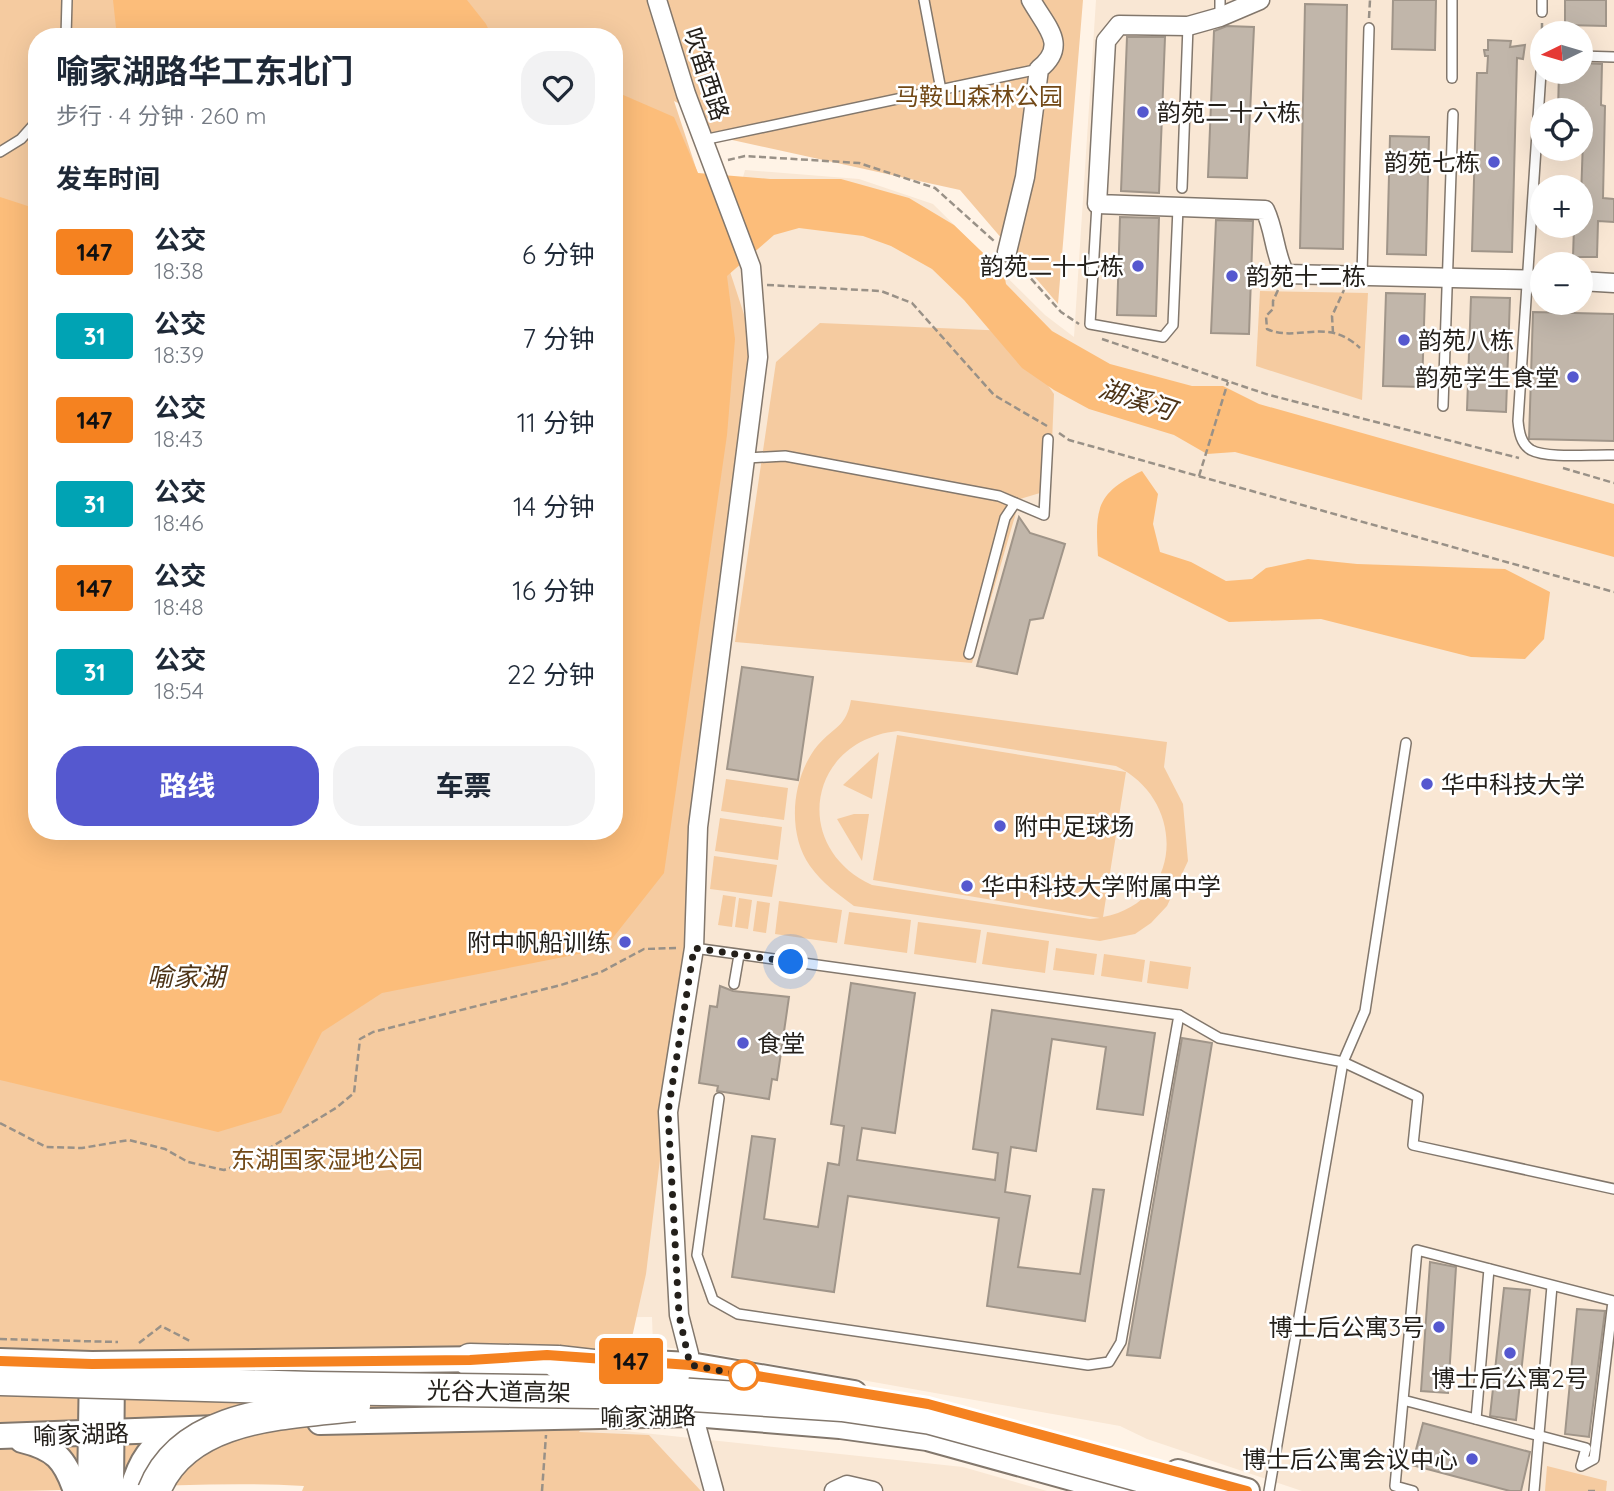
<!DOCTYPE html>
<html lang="zh">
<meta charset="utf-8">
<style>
body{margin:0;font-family:Quicksand,"Noto Sans SC",sans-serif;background:#f2f2f3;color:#1f2937;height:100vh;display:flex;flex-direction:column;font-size:26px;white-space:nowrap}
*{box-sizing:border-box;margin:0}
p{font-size:23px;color:#747a83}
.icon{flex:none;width:38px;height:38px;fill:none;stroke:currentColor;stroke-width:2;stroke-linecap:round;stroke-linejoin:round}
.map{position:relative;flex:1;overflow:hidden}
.sheet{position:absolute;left:28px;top:28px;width:595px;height:812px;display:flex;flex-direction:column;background:#fff;border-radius:28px;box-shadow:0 7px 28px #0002}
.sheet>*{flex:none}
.badge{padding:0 14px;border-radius:5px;font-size:24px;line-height:46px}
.needle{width:46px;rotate:265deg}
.controls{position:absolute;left:1530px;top:21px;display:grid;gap:14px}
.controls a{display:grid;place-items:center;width:63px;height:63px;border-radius:50%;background:#fff;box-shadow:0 7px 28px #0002;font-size:35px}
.you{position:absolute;width:35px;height:35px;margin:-18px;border:5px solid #fff;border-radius:50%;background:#1a73e8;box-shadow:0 0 0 10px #1a73e833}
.map>.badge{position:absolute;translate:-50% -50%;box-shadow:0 0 0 4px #fff}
h2{padding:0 28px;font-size:26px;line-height:63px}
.round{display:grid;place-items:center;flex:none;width:74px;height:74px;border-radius:28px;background:#f2f2f3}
.headline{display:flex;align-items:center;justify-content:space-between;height:119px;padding:0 28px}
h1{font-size:33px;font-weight:700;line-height:52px}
.cta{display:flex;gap:14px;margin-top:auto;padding:14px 28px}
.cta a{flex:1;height:80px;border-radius:28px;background:#5558cf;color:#fff;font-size:28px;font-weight:700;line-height:80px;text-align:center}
.cta a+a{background:#f2f2f3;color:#1f2937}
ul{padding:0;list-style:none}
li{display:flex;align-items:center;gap:21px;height:84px;padding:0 28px}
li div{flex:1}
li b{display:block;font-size:26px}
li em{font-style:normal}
li .badge{min-width:77px;font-weight:700;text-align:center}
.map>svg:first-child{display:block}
.built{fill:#f9e7d4;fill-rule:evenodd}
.green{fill:#f5cba0;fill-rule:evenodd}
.water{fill:#fcbd7a}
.building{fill:#c1b6aa;stroke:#a09589;stroke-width:2}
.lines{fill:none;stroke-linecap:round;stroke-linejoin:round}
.lane-casing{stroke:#82776c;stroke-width:12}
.street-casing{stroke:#82776c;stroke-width:21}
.secondary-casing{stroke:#82776c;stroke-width:28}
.highway-casing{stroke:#82776c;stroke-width:35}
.path{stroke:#999187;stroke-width:2.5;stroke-dasharray:7 3.5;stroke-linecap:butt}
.lane{stroke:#fff;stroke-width:9}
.street{stroke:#fff;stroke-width:18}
.secondary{stroke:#fff;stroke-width:24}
.highway{stroke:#fff;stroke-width:32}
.highway-bridge-casing{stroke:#82776c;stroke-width:35;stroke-linecap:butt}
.highway-bridge{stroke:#fff;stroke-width:32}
.line-casing{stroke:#fff;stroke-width:16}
.line{stroke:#f58220;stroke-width:10}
.walk{stroke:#24201b;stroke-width:7;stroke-dasharray:0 12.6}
.poi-dot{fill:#5558cf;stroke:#fff;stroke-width:2.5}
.stop-dot{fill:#fff;stroke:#f58220;stroke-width:3.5}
.labels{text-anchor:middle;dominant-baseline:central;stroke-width:5;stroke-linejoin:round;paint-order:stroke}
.street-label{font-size:24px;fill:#24201b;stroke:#fff}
.park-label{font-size:24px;fill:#724917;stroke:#fff}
.poi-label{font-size:24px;fill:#24201b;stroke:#fff;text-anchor:start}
.water-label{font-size:26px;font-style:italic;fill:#4e3417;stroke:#fff}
</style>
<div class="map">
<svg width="1614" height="1491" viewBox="0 0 1614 1491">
<rect width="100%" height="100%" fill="#fff3e6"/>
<g class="built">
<path d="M1096 0H1614V1491H1302L1147 1439 1120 1426 698 1351 653 1346 652 1317 51 1319 0 191 37 831H614L723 249 745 170 859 179 933 204 1045 315 1074 337ZM1542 33H1580V72H1542ZM1542 110H1580V149H1542ZM1542 187H1580V226H1542ZM1542 264H1580V303H1542Z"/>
<polygon points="549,1423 963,1467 1047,1491 543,1491"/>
</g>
<g class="green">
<path d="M0 0H1083L1058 304 960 190 714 136 693 111 674 101 758 357 646 1274 629 1351 579 1432 649 1435 701 1491H302L304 1486C203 1480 102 1491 0 1491ZM37 37H614V831H37Z"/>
<polygon points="1260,291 1368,293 1362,400 1256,366"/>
<polygon points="820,323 1010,331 1054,394 1050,490 1020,499 972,663 735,642 776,362"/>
<path d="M851 700 1167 742 1164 767 1183 804 1188 861 1167 906 1151 923 1135 934 1100 941 854 906C838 894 822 883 810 866 786 832 792 776 818 745 835 726 846 727 851 700ZM898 731 1116 766C1186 799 1185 902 1103 917L1126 772 897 735 873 880 1100 918 1090 919 872 885C790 847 808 740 898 731Z"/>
<polygon points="879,752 872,799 843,785"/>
<polygon points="726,779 788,788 784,820 721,811"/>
<polygon points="854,814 869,814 862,861 837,819"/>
<polygon points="720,818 782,827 778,860 715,851"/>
<polygon points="714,856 777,865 772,897 710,889"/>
<polygon points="723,895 736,897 732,927 718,925"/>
<polygon points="739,898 752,900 748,929 735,927"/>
<polygon points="757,901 770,903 766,933 753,931"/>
<polygon points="779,901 842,910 837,943 775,934"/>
<polygon points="849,912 911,920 907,953 844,944"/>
<polygon points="918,922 981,930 976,963 914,954"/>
<polygon points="987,932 1049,941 1045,973 982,964"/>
<polygon points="1056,948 1097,954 1094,975 1053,970"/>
<polygon points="1104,954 1145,960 1142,982 1101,976"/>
<polygon points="1150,961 1191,967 1188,989 1147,983"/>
<polygon points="1547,1466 1607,1481 1606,1491 1545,1491"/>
</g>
<g class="water">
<polygon points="113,0 467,0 486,24 492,37 117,37"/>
<polygon points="614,91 674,117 698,173 770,179 841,179 909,198 954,225 1004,273 1006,284 1052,331 1110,364 1192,386 1223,386 1259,404 1614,504 1614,557 1235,452 1207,454 1174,435 1089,409 1054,390 1022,368 964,300 932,269 891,246 863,236 799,228 774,235 727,276 735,339 727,435 664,873 604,949 382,993 322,1032 281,1113 218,1132 0,1080 0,197 37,209 37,831 614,831"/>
<path d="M1142 471 1158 494 1153 524 1160 552 1191 562 1226 581 1252 579 1266 568 1308 559 1357 564 1505 569 1550 592 1544 639 1525 659 1471 657 1321 619 1229 622 1098 556C1095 509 1096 493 1142 471Z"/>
</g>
<g class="building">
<polygon points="1393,0 1436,0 1435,50 1392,49"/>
<polygon points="1565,0 1606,0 1606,26 1565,25"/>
<polygon points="1305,4 1347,5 1343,249 1300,248"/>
<polygon points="1227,26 1254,27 1247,178 1208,177 1214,31"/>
<polygon points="1127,37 1165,37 1159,193 1121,191"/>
<polygon points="1488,40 1511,41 1510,47 1525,45 1523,59 1517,58 1512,252 1472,251 1477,73 1487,73 1488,56 1485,56 1484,50 1488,50"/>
<polygon points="1580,63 1602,64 1601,105 1605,106 1603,198 1614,199 1614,222 1598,221 1597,257 1573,257 1574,226 1580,226 1584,111 1558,110 1559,72 1580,72"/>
<polygon points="1390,136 1429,137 1426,255 1387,254"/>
<polygon points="1120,217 1159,218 1156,316 1117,315"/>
<polygon points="1216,220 1253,221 1249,334 1211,333"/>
<polygon points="1386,293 1425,294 1422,387 1383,386"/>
<polygon points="1471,297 1510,298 1506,412 1467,410"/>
<polygon points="1533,312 1614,314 1614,441 1529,439"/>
<polygon points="1019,517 1030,533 1065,544 1043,618 1030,620 1017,674 977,666"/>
<polygon points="742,667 813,677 798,780 727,769"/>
<polygon points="851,983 915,993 895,1133 862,1128 857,1160 995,1180 998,1153 973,1149 992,1010 1155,1033 1143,1115 1097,1109 1106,1047 1052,1039 1036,1151 1011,1147 1005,1192 1030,1196 1018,1267 1080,1274 1093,1189 1104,1190 1085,1321 987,1306 999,1218 848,1196 834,1292 732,1277 752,1136 775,1139 764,1219 818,1227 828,1163 839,1165 844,1126 831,1124"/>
<polygon points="720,986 733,991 789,997 777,1080 772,1079 769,1099 717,1091 718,1086 699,1083 710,1006 717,1007"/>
<polygon points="1182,1038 1212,1043 1160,1358 1127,1355"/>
<polygon points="1430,1262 1456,1267 1448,1393 1421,1391"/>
<polygon points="1504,1288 1530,1290 1516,1420 1490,1416"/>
<polygon points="1577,1309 1605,1311 1589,1437 1565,1434"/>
<polygon points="1423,1423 1530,1452 1521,1491 1510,1491 1412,1465"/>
</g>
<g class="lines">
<g class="lane-casing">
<g id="lane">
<polyline points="924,0 941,90"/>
<polyline points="1452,0 1452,78"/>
<polyline points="1542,12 1542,0"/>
<polyline points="1220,17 1220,0"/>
<polyline points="66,37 67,0"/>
<polyline points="1580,56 1614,57"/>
<path d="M1542 57 1518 421C1519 432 1521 444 1531 450 1548 459 1594 454 1614 455"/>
<polyline points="703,140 1039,69"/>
<polyline points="0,152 21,139 37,121"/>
<polyline points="1182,188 1188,26"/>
<polyline points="1097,204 1090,324 1163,337 1173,325 1178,208"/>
<polyline points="1362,275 1369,28"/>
<polyline points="1443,406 1453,114"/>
<polyline points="747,458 785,456 999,496 1044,515 1048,439"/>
<polyline points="969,654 1005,518 1015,503"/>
<polyline points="694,948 1179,1015 1121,1342 1109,1362 1088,1365 738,1314 713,1300 697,1255 719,1098"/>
<polyline points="734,984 739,955"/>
<polyline points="1179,1015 1219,1038 1343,1062 1418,1097 1413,1145 1614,1189"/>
<polyline points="1403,1400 1586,1448 1581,1466 1594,1459 1613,1301 1417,1250 1395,1486 1413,1491"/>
<polyline points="1476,1419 1489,1269"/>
<polyline points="1269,1491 1343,1062 1365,1011 1406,743"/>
<polyline points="1534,1491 1552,1286"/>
</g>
</g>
<g class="street-casing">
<g id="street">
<polyline points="657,0 686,94 751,267 758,357 698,827 694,948 668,1112 679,1315 689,1354 693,1414 714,1491"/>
<path d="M1260 0 1220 17 1188 26 1119 25 1106 41 1097 204 1265 210C1275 231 1274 253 1285 274L1542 280"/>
<path d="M1007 252 1025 177 1039 69C1069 45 1046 27 1031 0"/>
<polyline points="1580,281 1614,283"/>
<polyline points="834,1491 847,1485 873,1491"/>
</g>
</g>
<g class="secondary-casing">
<g id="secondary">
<polyline points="0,1361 92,1364 486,1359"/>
<polyline points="651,1363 690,1365 854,1393"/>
<polyline points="320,1422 693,1414 840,1426 927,1438 1119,1491"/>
<polyline points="0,1436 217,1428"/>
<path d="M22 1440C55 1448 65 1459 76 1491"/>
<polyline points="1178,1472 1247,1491"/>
<polyline points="90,1491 92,1365"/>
<polyline points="111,1491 112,1366"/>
<path d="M132 1491C139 1465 151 1440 180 1434"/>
</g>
</g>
<g class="highway-casing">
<polyline id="highway" points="470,1360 558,1362"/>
</g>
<g class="path">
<polyline points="1369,18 1370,0"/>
<polyline points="1542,23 1542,33"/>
<polyline points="728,160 745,156 859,163 935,188 994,241"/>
<polyline points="1017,263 1061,312 1079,324"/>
<polyline points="767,285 881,291 912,303 994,395 1047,426"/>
<path d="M1278 290 1273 301V309L1266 316 1267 329C1298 343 1326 316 1360 348"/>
<polyline points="1333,333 1332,316 1344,290"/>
<polyline points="1102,339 1269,395 1519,458"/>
<polyline points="1059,433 1069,440 1614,592"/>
<polyline points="1563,468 1614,483"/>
<polyline points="1199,476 1228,382"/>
<polyline points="0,1123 46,1147 82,1148 129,1140 165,1149 188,1162 224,1170 248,1161 336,1108 354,1093 360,1039 373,1032 561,985 601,972 644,949 676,948"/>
<polyline points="0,1339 118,1342"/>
<polyline points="139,1343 161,1326 192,1342"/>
<polyline points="542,1491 546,1435"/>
<polyline points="1588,1491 1596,1491"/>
</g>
<use href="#lane" class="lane"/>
<use href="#street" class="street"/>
<use href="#secondary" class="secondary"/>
<use href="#highway" class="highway"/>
<g class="highway-bridge-casing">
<g id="highway-bridge">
<polyline points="558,1362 673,1375"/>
<polyline points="0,1379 311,1388 663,1393 842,1405 931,1418 1197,1491"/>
<path d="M154 1491C184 1414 285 1413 354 1405"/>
</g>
</g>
<use href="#highway-bridge" class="highway-bridge"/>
</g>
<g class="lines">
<g class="line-casing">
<polyline id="line" points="0,1361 92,1364 470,1360 547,1355 690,1365 928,1404 1247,1491"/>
</g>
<use href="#line" class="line"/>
<polyline class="walk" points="744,1375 690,1365 679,1315 668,1112 694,948 791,962"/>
</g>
<g class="poi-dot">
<circle cx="1143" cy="112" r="7"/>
<circle cx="1494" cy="162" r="7"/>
<circle cx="1138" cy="266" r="7"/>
<circle cx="1232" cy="276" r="7"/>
<circle cx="1404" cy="340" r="7"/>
<circle cx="1573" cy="377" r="7"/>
<circle cx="1427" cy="784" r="7"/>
<circle cx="1000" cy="826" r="7"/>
<circle cx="967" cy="886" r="7"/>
<circle cx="625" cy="942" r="7"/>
<circle cx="743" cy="1043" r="7"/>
<circle cx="1439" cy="1327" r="7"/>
<circle cx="1510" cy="1353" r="7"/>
<circle cx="1472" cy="1459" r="7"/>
</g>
<circle class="stop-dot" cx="744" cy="1375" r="14"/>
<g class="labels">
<g class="street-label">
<text transform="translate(707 74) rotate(72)">吹笛西路</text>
<text transform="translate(499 1391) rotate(1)">光谷大道高架</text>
<text transform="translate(648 1416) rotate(-1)">喻家湖路</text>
<text transform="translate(81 1434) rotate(-2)">喻家湖路</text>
</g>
<g class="park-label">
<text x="979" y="96">马鞍山森林公园</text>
<text x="327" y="1159">东湖国家湿地公园</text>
</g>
<g class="poi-label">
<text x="1157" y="112">韵苑二十六栋</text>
<text x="1480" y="162" text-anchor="end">韵苑七栋</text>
<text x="1124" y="266" text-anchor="end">韵苑二十七栋</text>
<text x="1246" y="276">韵苑十二栋</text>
<text x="1418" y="340">韵苑八栋</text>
<text x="1559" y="377" text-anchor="end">韵苑学生食堂</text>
<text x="1441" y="784">华中科技大学</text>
<text x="1014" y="826">附中足球场</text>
<text x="981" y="886">华中科技大学附属中学</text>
<text x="611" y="942" text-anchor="end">附中帆船训练</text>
<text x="757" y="1043">食堂</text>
<text x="1425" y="1327" text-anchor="end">博士后公寓3号</text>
<text x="1510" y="1378" text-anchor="middle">博士后公寓2号</text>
<text x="1458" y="1459" text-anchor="end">博士后公寓会议中心</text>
</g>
<g class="water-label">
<text transform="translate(1137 399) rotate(18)">湖溪河</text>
<text x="186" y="976">喻家湖</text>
</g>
</g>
</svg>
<div class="controls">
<a><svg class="needle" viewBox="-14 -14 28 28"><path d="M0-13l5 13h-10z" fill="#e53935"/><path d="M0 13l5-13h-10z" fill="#747a83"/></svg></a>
<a><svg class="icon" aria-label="locate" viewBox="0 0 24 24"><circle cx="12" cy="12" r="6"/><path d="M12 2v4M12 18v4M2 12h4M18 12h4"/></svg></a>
<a>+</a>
<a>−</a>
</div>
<div class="you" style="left:791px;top:962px"></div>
<b class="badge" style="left:631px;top:1361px;background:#f58220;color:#111">147</b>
<section class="sheet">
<div class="headline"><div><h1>喻家湖路华工东北门</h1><p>步行 · 4 分钟 · 260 m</p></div><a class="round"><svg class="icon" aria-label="heart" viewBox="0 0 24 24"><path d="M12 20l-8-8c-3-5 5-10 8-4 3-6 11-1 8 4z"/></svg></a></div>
<h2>发车时间</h2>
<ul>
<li><span class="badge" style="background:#f58220;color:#111">147</span><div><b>公交</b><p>18:38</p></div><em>6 分钟</em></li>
<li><span class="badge" style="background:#00a3b4;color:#fff">31</span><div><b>公交</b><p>18:39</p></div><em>7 分钟</em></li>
<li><span class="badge" style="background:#f58220;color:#111">147</span><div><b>公交</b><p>18:43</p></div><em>11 分钟</em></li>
<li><span class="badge" style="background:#00a3b4;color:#fff">31</span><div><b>公交</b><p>18:46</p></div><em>14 分钟</em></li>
<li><span class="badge" style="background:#f58220;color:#111">147</span><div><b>公交</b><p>18:48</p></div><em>16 分钟</em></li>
<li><span class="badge" style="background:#00a3b4;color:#fff">31</span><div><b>公交</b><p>18:54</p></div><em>22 分钟</em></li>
</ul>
<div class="cta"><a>路线</a><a>车票</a></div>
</section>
</div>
